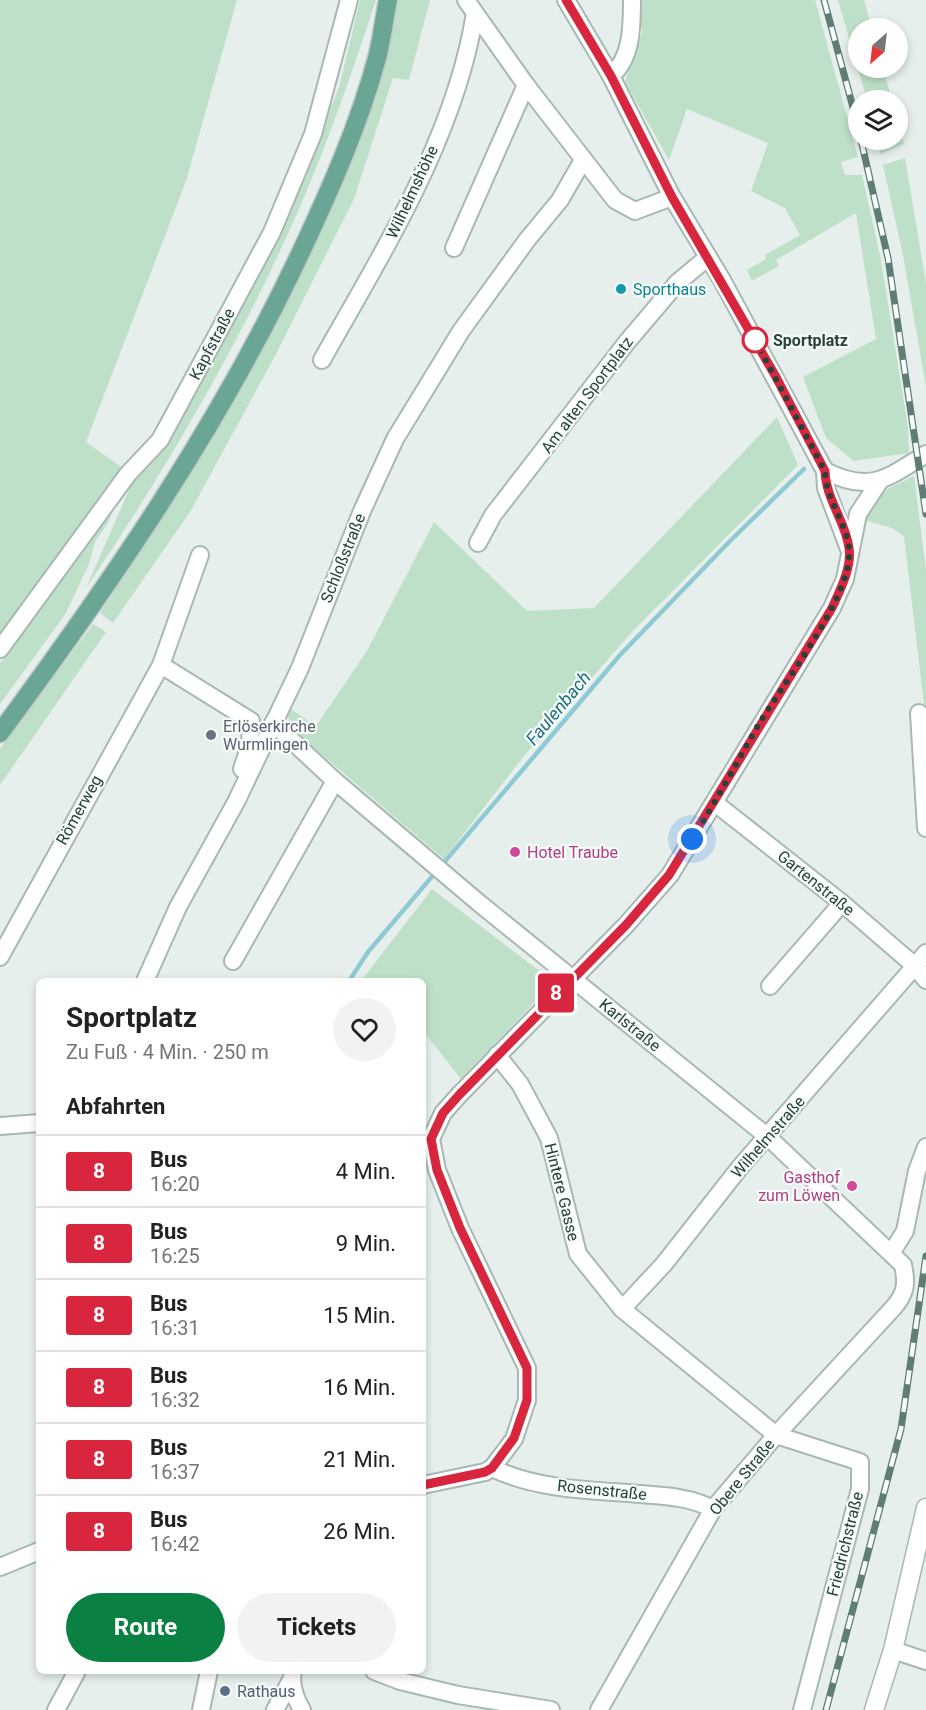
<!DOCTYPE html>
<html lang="de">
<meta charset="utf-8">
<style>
body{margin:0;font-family:Roboto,sans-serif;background:#f2f2f2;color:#222;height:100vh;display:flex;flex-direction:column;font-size:22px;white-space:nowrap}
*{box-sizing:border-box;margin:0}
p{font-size:20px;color:#767676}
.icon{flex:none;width:33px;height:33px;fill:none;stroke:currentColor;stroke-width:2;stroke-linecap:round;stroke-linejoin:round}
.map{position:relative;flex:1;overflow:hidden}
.side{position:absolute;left:36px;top:978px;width:390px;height:696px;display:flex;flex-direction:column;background:#fff;border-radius:9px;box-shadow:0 3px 9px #0003}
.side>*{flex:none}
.badge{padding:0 12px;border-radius:4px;font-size:21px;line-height:39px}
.needle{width:39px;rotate:208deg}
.tools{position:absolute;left:848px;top:18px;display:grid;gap:12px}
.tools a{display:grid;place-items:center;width:60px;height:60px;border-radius:50%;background:#fff;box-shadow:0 3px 9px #0003;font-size:30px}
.you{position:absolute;width:30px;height:30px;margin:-15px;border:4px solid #fff;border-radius:50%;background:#1a73e8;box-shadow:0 0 0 9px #1a73e833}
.map>.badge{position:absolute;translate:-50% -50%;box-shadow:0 0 0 3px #fff}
h2{padding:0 30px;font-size:22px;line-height:54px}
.round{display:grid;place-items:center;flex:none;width:63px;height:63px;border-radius:32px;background:#f2f2f2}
.headline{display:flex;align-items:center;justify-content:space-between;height:102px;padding:0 30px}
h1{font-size:28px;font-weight:700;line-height:45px}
.cta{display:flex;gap:12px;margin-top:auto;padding:12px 30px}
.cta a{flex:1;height:69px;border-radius:36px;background:#0b8043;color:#fff;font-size:24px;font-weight:700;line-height:69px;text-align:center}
.cta a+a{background:#f2f2f2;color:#222}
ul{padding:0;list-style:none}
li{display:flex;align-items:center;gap:18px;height:72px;padding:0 30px;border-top:2px solid #e0e0e0}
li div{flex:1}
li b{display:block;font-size:22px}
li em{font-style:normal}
li .badge{min-width:66px;font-weight:700;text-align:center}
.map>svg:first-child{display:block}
.green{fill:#bfe0c8}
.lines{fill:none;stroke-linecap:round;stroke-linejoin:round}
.stream{stroke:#8ec9d4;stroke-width:4.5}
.minor-casing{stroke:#a8b8b2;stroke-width:20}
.tertiary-casing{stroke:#a8b8b2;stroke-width:21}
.primary-casing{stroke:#c2cac8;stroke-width:21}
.minor{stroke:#fff;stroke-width:16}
.tertiary{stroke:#fff;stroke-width:18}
.primary{stroke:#6aa596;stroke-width:18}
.rail-casing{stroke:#5f7d75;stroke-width:7}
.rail{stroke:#f7fbf9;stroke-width:4.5;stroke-dasharray:14;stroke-linecap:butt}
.line-casing{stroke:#fff;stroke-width:14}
.line{stroke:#d7263d;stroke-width:9}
.walk{stroke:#24423a;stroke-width:6;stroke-dasharray:0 10.8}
.culture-dot{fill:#0f9aa8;stroke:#f7fbf9;stroke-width:2}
.stop-dot{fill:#fff;stroke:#d7263d;stroke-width:3}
.worship-dot{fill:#6b7280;stroke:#f7fbf9;stroke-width:2}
.hotel-dot{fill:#d1479c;stroke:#f7fbf9;stroke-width:2}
.service-dot{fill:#5c6f8a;stroke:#f7fbf9;stroke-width:2}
.labels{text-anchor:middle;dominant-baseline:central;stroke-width:4.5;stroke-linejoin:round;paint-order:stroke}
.street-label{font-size:16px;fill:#24423a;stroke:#f7fbf9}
.culture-label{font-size:16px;fill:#0d838f;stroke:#f7fbf9;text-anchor:start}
.stop-label{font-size:16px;font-weight:bold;fill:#24423a;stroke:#f7fbf9;text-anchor:start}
.worship-label{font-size:16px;fill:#5b616d;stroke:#f7fbf9;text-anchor:start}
.hotel-label{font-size:16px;fill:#b23c85;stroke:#f7fbf9;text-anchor:start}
.service-label{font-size:16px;fill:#4e5e75;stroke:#f7fbf9;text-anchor:start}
.water-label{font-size:18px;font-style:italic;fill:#1c6f80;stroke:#f7fbf9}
</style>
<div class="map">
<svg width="926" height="1710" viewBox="0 0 926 1710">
<rect width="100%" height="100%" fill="#e6efeb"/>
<g class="green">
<polygon points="0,0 237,0 186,181 86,442 123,468 0,637"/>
<path d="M360 0H376C353 70 329 140 299 209 242 340 166 470 86 588L133 481 172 436 260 274 305 175 340 84Z"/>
<polygon points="397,0 430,0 409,80 393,78 354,199 275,356 190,512 113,623 100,613 207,448 327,218 378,82"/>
<polygon points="638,0 815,0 858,157 841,162 845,175 862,175 881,260 908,427 909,453 854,461 826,438 803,377 876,339 856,213 776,260 779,266 752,281 747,270 766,259 765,255 800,235 785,208 751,191 768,143 687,109 669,160 625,82 642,33"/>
<polygon points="838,0 864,0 872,28 858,28 858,68 883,68 892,100 867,100"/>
<polygon points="897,118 904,144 880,154 877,140 897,140"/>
<polygon points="905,158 926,283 926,387 903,255 883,165"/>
<polygon points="777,417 798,465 630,634 524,756 444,859 293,730 288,717 289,708 316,726 367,651 434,522 527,611 594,608"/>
<polygon points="914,476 926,570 926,721 904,536 892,528 864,520 881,492"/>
<polygon points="115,503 109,521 95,542 89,564 66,613 0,704 0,663"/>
<polygon points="93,624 106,632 0,785 0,749"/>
<polygon points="432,889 554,982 461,1079 423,1031 423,981 361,981"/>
</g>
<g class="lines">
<polyline class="stream" points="349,981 368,952 620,655 730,541 804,469"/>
<g class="minor-casing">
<g id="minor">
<polyline points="566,0 611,76 672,197 722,280 825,471 826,488 849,549"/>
<path d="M611 76C632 58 632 26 632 0"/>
<polyline points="526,85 615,200 635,211 672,197"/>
<polyline points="454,248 526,85 475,13"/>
<path d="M322 360C383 251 455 138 475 13L466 0"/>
<path d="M825 471C871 494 887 478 926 454"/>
<polyline points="478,543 493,515 627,342 677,283 708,257"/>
<polyline points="0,649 128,474 160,440 220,329 272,232 313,134 349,0"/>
<polyline points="161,665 251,721 250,745 242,769"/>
<polyline points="919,713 926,828"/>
<path d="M273 723 335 781 479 903 768 1137 903 1265C907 1283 906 1293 894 1307L776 1435 713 1509 599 1710"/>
<polyline points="926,953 915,966 926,980"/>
<polyline points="0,957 161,665 200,555"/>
<polyline points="233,961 335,781"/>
<polyline points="145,981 178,907 236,802 300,668 362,511 395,439 461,331 527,240 560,200 583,160"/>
<polyline points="770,986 842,903"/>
<polyline points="497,1055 520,1084 549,1138 578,1254 622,1309 776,1435 860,1462 860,1489 802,1710"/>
<polyline points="0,1126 39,1123"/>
<polyline points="892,1252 905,1231 917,1171 926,1147"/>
<polyline points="622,1309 664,1264 741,1166 915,966 842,903 715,803"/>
<path d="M492 1468C534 1488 582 1490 628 1493 657 1496 687 1495 713 1509"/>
<polyline points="423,1485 485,1472 492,1468 514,1439 527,1400 527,1368 460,1228 437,1170 431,1139 443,1113 460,1094 626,925 670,875 832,608 845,579 858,514 879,482"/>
<polyline points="0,1567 39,1551"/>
<polyline points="893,1650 926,1661"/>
<path d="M293 1671C290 1685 295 1698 302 1710"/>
<polyline points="374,1671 400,1681 458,1695 551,1710"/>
<polyline points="56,1710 77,1671"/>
<polyline points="201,1710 209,1671"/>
<polyline points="275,1710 291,1680"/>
</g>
</g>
<g class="tertiary-casing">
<polyline id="tertiary" points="874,1710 893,1650 926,1508"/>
</g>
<g class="primary-casing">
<path id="primary" d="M0 733C113 580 220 425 301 252 330 190 359 125 377 58 382 39 384 19 388 0"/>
</g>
<use href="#minor" class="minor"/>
<use href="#tertiary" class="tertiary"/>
<use href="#primary" class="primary"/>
<g class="rail-casing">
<g id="rail">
<polyline points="824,0 858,126"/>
<polyline points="861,140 888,258 926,514"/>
<polyline points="826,1710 901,1429 926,1256"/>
</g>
</g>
<use href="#rail" class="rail"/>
</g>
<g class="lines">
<g class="line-casing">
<path id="line" d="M423 1485 485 1472 492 1468 514 1438 527 1400V1368L460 1228 437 1170 431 1139 443 1113 460 1094 626 925 669 875 832 608C840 590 852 568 849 548 846 522 826 500 825 471L776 377 672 197 611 76 566 0"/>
</g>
<use href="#line" class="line"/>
<path class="walk" d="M692 839C715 803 735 766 756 729 780 687 854 595 849 549 847 524 826 501 825 471L755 340"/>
</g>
<circle class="culture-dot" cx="621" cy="289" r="6"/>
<circle class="stop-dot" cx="755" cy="340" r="12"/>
<circle class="worship-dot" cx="211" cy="735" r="6"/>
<g class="hotel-dot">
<circle cx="515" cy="852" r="6"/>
<circle cx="852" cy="1186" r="6"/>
</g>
<circle class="service-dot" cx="225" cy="1691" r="6"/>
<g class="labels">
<g class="street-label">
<text transform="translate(412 192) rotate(-65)">Wilhelmshöhe</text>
<text transform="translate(212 344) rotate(-62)">Kapfstraße</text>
<text transform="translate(587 395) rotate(-53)">Am alten Sportplatz</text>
<text transform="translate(343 558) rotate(-68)">Schloßstraße</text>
<text transform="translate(79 810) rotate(-61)">Römerweg</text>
<text transform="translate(816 883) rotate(39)">Gartenstraße</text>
<text transform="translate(630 1025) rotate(39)">Karlstraße</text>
<text transform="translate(768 1137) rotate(-49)">Wilhelmstraße</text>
<text transform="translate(562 1192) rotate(76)">Hintere Gasse</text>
<text transform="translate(742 1477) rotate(-51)">Obere Straße</text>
<text transform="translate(602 1490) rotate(6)">Rosenstraße</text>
<text transform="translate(845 1544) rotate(-76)">Friedrichstraße</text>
</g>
<g class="culture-label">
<text x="633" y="289">Sporthaus</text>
</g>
<g class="stop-label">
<text x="773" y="340">Sportplatz</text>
</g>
<g class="worship-label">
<text x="223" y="726">Erlöserkirche<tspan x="223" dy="18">Wurmlingen</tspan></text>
</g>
<g class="hotel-label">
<text x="527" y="852">Hotel Traube</text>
<text x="840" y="1177" text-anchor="end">Gasthof<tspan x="840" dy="18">zum Löwen</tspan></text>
</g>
<g class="service-label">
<text x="237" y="1691">Rathaus</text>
</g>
<g class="water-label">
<text transform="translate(558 708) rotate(-50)">Faulenbach</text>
</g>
</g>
</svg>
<div class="tools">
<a><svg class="needle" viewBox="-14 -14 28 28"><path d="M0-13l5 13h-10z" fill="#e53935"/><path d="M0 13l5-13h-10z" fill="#767676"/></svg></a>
<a><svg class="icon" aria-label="layers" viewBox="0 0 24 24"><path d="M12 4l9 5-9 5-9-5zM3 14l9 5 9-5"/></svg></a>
</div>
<div class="you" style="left:692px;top:839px"></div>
<b class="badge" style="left:556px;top:993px;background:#d7263d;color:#fff">8</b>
<section class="side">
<div class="headline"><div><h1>Sportplatz</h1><p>Zu Fuß · 4 Min. · 250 m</p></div><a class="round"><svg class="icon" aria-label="heart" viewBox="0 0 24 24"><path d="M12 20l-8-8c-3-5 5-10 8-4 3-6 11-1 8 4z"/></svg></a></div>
<h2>Abfahrten</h2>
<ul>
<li><span class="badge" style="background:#d7263d;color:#fff">8</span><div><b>Bus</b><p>16:20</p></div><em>4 Min.</em></li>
<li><span class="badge" style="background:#d7263d;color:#fff">8</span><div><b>Bus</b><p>16:25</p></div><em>9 Min.</em></li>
<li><span class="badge" style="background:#d7263d;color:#fff">8</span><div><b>Bus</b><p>16:31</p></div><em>15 Min.</em></li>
<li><span class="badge" style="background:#d7263d;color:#fff">8</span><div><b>Bus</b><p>16:32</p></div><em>16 Min.</em></li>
<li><span class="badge" style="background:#d7263d;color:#fff">8</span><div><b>Bus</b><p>16:37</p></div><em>21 Min.</em></li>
<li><span class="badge" style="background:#d7263d;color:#fff">8</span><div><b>Bus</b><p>16:42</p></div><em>26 Min.</em></li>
</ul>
<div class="cta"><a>Route</a><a>Tickets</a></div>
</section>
</div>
